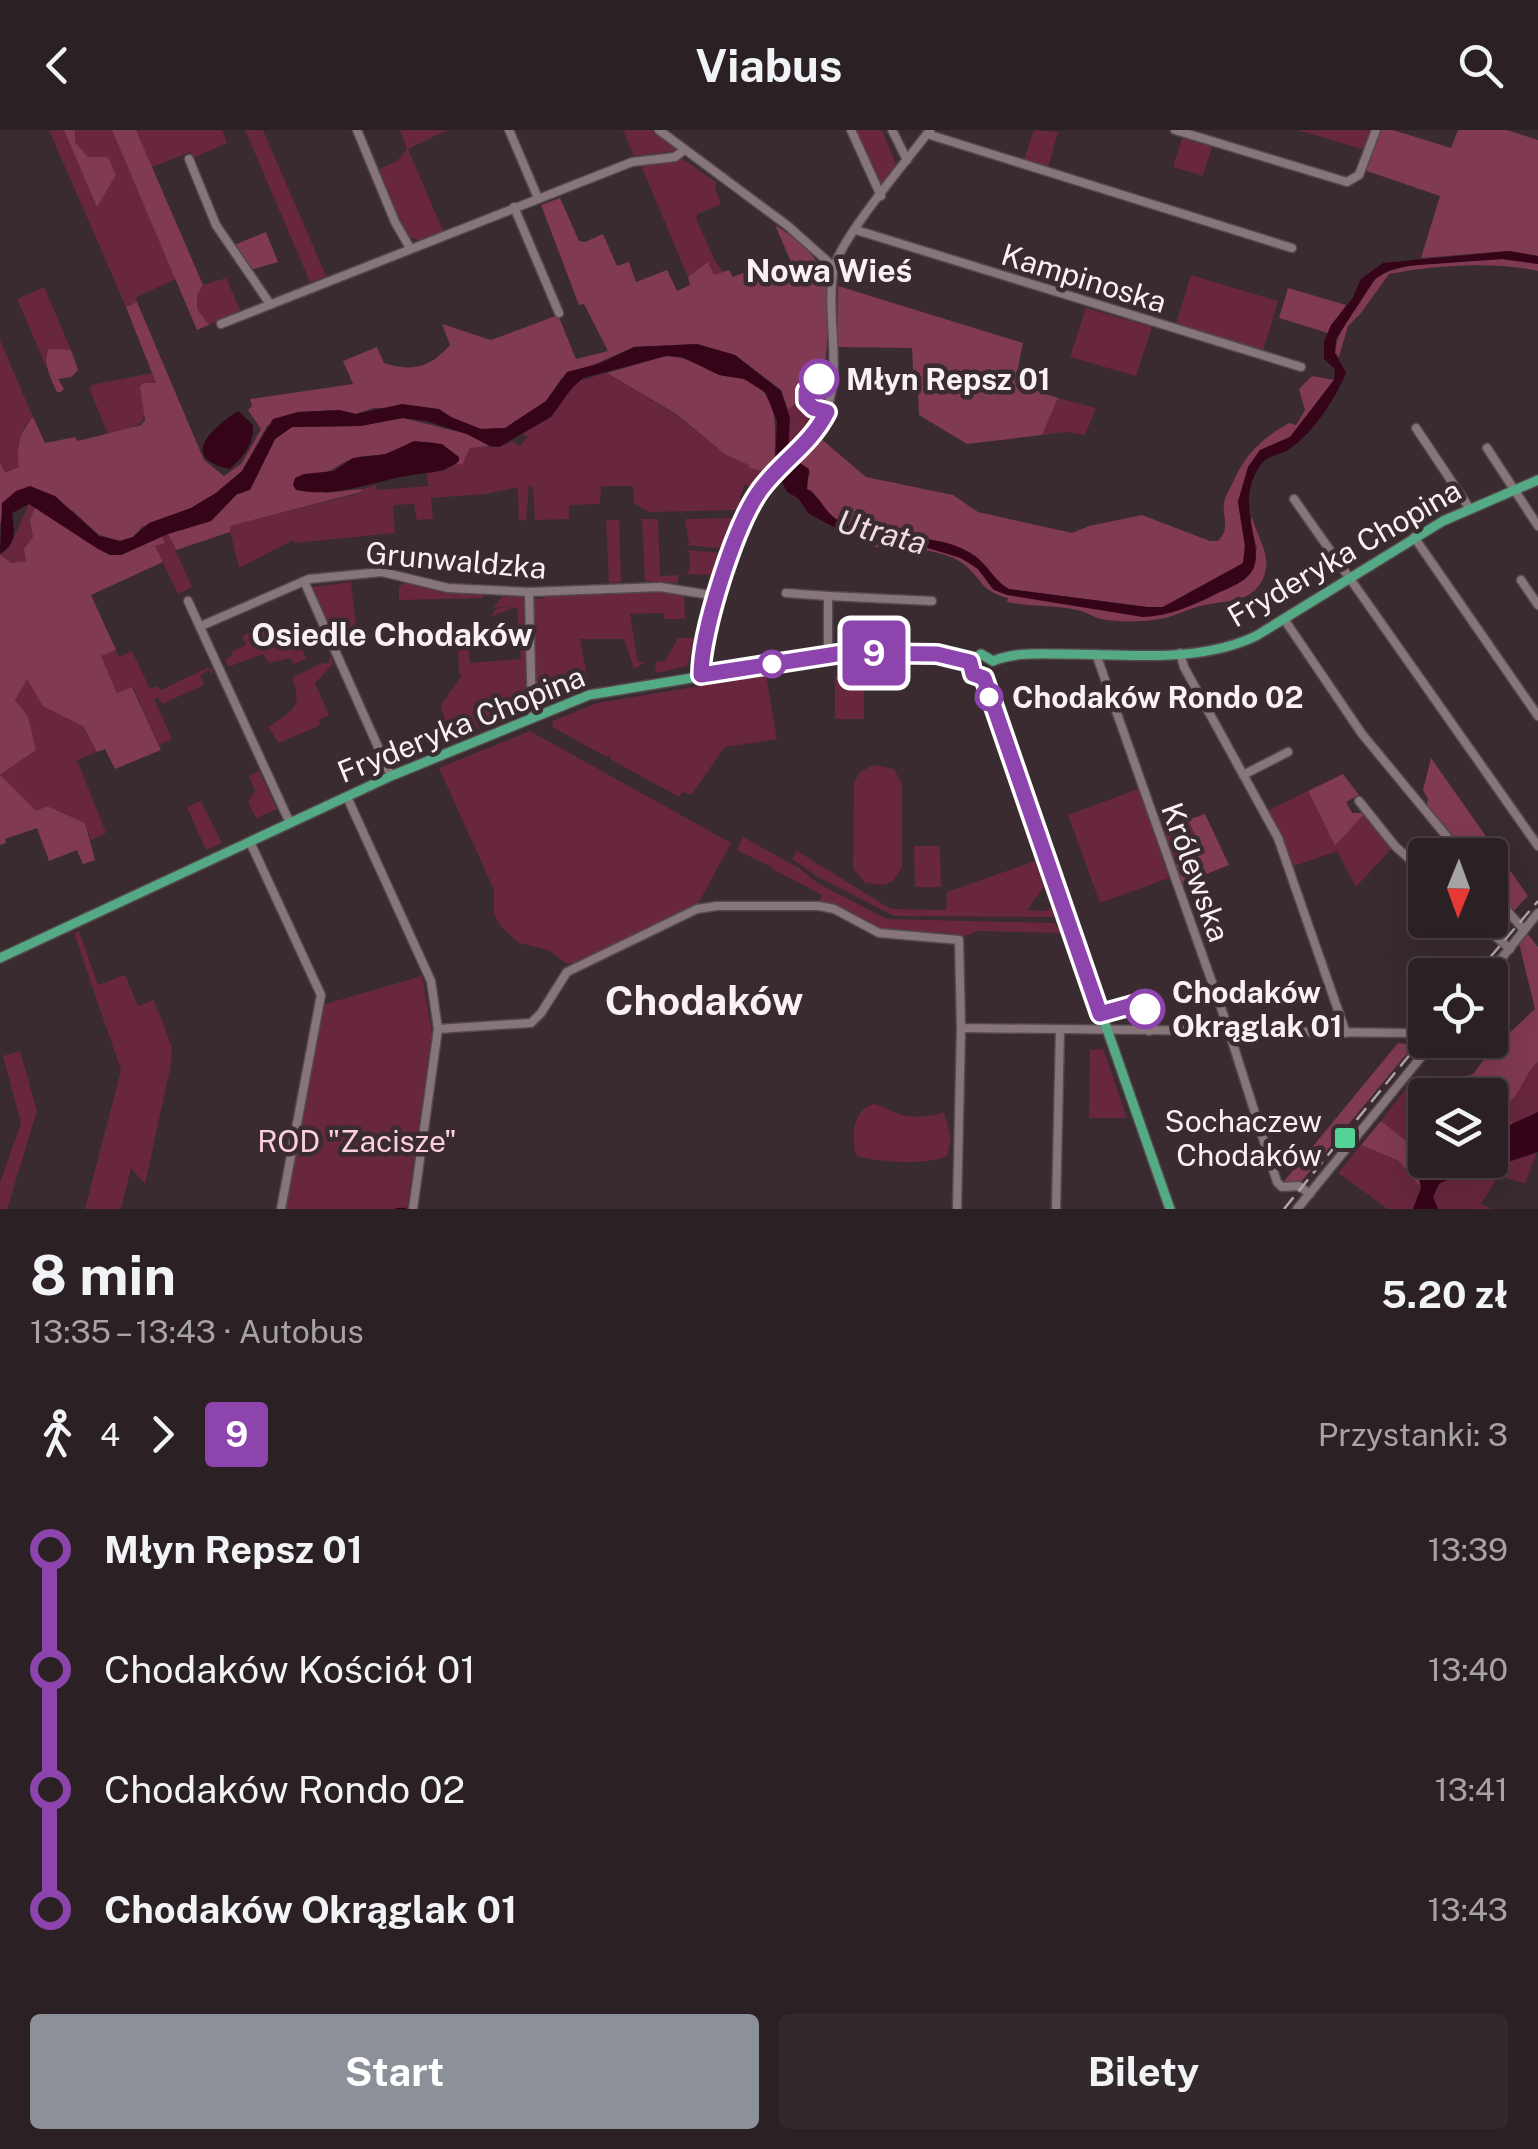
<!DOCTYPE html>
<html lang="pl">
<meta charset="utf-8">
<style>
body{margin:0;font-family:"Public Sans",sans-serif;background:#33282b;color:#f1f3f6;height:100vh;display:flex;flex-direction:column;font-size:38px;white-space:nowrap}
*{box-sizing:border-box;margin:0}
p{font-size:32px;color:#a6a3a6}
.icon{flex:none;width:55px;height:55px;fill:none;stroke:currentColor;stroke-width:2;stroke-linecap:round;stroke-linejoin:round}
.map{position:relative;height:1079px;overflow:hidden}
.sheet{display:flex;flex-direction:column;background:#2b2023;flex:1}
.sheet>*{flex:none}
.badge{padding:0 20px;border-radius:8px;font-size:35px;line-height:65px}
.needle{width:65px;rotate:181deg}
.controls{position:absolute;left:1408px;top:708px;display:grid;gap:20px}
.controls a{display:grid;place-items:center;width:100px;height:100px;border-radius:10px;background:#2b2023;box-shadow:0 10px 40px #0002,0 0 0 2px #473e41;font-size:50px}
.map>.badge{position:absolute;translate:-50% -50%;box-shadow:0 0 0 5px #fff}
.legs{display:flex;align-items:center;gap:15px;height:110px;padding:0 30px;font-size:32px}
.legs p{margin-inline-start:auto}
.headline{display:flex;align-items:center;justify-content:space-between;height:170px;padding:0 30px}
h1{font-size:55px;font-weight:700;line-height:75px}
.button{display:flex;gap:20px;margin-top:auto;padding:20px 30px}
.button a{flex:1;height:115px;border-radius:10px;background:#8c9099;color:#fff;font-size:40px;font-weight:700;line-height:115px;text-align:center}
.button a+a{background:#33282b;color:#f1f3f6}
ul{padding:0 30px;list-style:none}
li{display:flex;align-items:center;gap:35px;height:120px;font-size:38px}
li i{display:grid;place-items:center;width:15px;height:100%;margin:0 12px;background:currentColor}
li i::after{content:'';width:25px;height:25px;margin:-12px;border:8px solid;border-radius:50%;background:#2b2023}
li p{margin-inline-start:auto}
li:first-child i{background:linear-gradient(#0000 50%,currentColor 0)}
li:last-child i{background:linear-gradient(currentColor 50%,#0000 0)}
header{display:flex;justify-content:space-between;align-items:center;height:130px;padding:0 30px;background:#2b2023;font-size:45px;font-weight:700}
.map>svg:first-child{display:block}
.green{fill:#68273e}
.forest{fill:#803a51}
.water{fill:#360419}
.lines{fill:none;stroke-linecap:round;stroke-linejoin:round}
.stream{stroke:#360419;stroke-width:2.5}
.minor-casing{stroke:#54484c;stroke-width:11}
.major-casing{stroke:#54484c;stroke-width:12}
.minor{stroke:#86767a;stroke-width:8}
.major{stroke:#53aa84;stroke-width:9}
.rail{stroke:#b0a6a8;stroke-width:2.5;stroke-dasharray:15 8;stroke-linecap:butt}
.line-1-casing{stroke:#fff;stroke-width:22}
.line-1{stroke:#8e44ad;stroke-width:15}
.stop-1-dot{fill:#fff;stroke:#8e44ad;stroke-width:5}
.poi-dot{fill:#53d396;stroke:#392b2f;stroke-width:4}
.labels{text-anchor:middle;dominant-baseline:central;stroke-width:9;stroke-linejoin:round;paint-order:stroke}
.street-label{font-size:30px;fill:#faf1f3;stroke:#392b2f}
.stop-label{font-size:30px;font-weight:bold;fill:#faf1f3;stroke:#392b2f;text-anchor:start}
.poi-label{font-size:30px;fill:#faf1f3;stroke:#392b2f;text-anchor:end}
.park-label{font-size:30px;fill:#fccfdb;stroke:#392b2f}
.neighbourhood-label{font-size:32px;font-weight:bold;fill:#faf1f3;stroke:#392b2f}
.water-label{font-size:32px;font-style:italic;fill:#f1dbe0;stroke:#392b2f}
.district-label{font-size:40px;font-weight:bold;fill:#faf1f3;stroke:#392b2f}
</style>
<header><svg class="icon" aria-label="back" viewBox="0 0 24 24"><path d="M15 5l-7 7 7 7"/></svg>Viabus<svg class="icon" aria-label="search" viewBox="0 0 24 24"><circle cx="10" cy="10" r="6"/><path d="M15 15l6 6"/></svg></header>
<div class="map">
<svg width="1538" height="1079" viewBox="0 0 1538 1079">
<rect width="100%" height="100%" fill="#392b2f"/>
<g class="green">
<polygon points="49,0 64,0 97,76 116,45 108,27 88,27 75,12 75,0 112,0 176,149 136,167 137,172 126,177"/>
<polygon points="136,0 222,0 227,13 193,28 190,22 152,37"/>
<polygon points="245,0 263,0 326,146 310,152"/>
<polygon points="400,0 448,0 408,19 443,101 420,111 404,105 377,40 397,31 407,19"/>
<polygon points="623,0 653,0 678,21 678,24 675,21 634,26"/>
<polygon points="855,0 882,0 896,34 879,57"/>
<polygon points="1034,0 1058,2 1048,37 1024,30"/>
<polygon points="1297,0 1373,0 1365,20"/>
<polygon points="1182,8 1212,17 1203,46 1173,37"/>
<polygon points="672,29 683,29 716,52 715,59 721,74 698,84 696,88 715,131 723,142 714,145 708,132 688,147 640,33"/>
<polygon points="1191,145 1278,171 1263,221 1176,194"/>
<polygon points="226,148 240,180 209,195 197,179 197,165 203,155"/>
<polygon points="44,157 71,220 62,221 48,230 47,238 17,169"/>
<polygon points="1086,178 1152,197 1136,246 1070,227"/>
<polygon points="0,210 33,287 24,297 20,337 4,344 0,333"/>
<path d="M152 243 156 254 143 253C145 296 151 292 108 304L90 260 91 255Z"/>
<path d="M607 243 676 285 726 325 750 335V338L766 342 754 359 745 354 740 368 747 371 740 380 649 382 634 373 633 356H601L600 374 569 375V389L535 390 533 357 529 356 526 390 519 391 518 357 486 364 431 368 433 389 417 390 414 374 393 375 395 403 295 413 293 410 239 438 229 396 361 363 362 359 376 355 377 360 429 356 426 342 445 341 470 317H499L512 311 520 316 528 307 522 304C553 287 557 275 578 251Z"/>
<polygon points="1058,268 1096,278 1085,305 1066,302 1042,305"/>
<polygon points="800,269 803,277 816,288 802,313 788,326 788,280"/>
<polygon points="29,374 35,377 30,390 33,407 26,431 11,433 1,424 9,418"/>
<polygon points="732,388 737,390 727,419 685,415 689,414 685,389"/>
<polygon points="642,389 658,389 660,446 678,445 678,453 645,451"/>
<polygon points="606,390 619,390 621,452 609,453"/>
<polygon points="168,404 192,457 178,464 155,416 164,413 162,406"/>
<polygon points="685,420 726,423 717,445 686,444 690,439 689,422"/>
<polygon points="406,451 442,462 483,464 483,468 399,470 399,457"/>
<polygon points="351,452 358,517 341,520 312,457"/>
<polygon points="654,460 684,463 685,489 664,489 663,483 630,484 638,532 646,532 634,539 624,509 580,509 588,553 449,609 441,575 462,545 459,544 458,514 450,514 449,505 402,507 401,500 467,497 470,533 521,529 517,477 491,486 496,479 517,475 493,478 503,466 542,469 546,464 612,465 614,462"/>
<polygon points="269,494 279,506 293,499 296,506 292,508 294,513 299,512 306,528 294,534 291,528 269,533 263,524 228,537 225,529 232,526 231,522 246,515 242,506"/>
<polygon points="678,508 695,508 687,536 656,543 655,532 665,531"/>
<polygon points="116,520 119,527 132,521 150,559 157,556 161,560 207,538 213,540 212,545 209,540 200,545 204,555 162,574 158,567 154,569 172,609 159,615 133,557 117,563 101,526"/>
<path d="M330 526 333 534 315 553 329 585 319 590 320 595 279 613 268 597C292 581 304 577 292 548L322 533 329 534Z"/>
<polygon points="766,545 777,609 725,617 691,665 683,662 679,667 610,629 611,625 607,627 552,597 553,591 597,573"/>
<rect x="835" y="546" width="29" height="43"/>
<polygon points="26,548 83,597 97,622 77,630 106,703 91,710 85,693 47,676 36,681 8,656 0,645 36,620 28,586 15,569"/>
<polygon points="530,601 731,713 698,774 574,833 566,833 548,820 519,813 502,798 494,784 494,760 439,638"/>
<polygon points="873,635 894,639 902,654 902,738 893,751 884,755 865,753 853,738 854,653 859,643"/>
<polygon points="259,641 277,679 256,688 248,672 255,661 249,646"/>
<polygon points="1138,659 1169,748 1100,773 1068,685"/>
<polygon points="1308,661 1335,716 1365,683 1392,718 1356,757 1337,721 1294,736 1269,680"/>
<polygon points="201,671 222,713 206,720 187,677"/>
<polygon points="1188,690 1204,724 1186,722 1176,737 1163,700"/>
<polygon points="743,707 799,738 819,754 887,789 1054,793 1063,803 978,801 962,807 949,803 886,802 841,778 818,774 822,765 771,738 770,733 769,736 737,720"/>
<polygon points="914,716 940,716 941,757 915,757"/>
<polygon points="797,721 891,779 946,780 947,762 1035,731 1044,757 1027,780 1048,781 1051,777 1055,787 894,786 818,747 792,729"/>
<polygon points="79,801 98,855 125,845 138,876 154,870 172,917 171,934 145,1054 131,1038 121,1079 85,1079 121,940 74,803"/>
<polygon points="422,846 432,903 407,1079 285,1079 322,875"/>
<polygon points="1103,919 1106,927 1127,988 1089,988 1090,920"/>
<polygon points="20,921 37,981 7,1079 0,1079 0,1053 21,993 3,926"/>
<path d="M1538 932V982L1513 995 1503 978C1522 963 1521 948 1538 932Z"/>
<polygon points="1406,958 1412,969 1425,976 1425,1026 1381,991"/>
<path d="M873 974C883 975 886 980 896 983 910 989 932 987 944 982L951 1009 947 1026C925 1036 879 1032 856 1026 852 1006 851 982 873 974Z"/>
<polygon points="1361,1015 1399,1031 1421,1058 1413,1079 1388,1079 1338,1043"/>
<polygon points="1537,1022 1525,1054 1499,1045 1481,1074 1492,1079 1438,1079 1433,1067 1439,1054 1452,1047"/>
</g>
<g class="forest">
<polygon points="64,0 75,0 75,12 88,27 108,27 116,45 97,77"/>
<polygon points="112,0 136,0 203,155 197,165 197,179 209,195 197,200"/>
<polygon points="1380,0 1393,0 1451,18 1458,0 1507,0 1538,10 1538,126 1509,121 1421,128 1440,66 1364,40"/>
<path d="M560 68 579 111 585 112 603 104 617 136 629 132 636 152 667 140 677 161 690 155 688 147 708 132 714 145 729 140 733 147 766 134 775 151 795 141 775 95C838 134 832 164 825 234L809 249 802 258 800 269 788 280 781 260 735 225 697 214 634 217 561 249 546 271 505 298 481 299 450 287 439 279 374 278 355 284 339 280 298 282 267 296 242 341 216 363 191 378 142 397 133 407 120 411 99 405 74 382 30 356 3 385 0 394V333L5 343 19 337C16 318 20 301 33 287L45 313 75 307 78 311 141 295 145 290 140 257 143 253H156L126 177 137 172 204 330 224 346 242 333 261 299 248 280 252 276 250 269 353 254 343 231 377 217 384 233C412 242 430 238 450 215L442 194 491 210 558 185 576 229 608 221 584 174 579 175 541 75Z"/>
<polygon points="266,102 278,132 251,140 234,115"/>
<path d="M1502 129 1538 134V141C1495 131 1432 135 1389 144L1361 183 1348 196 1339 227 1335 223C1336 206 1345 194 1354 180 1361 170 1368 156 1377 148 1398 130 1473 132 1502 129Z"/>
<polygon points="838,156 1023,213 1015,253 1058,268 1042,305 967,314 919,285 918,261 914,260 912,218 837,217"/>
<polygon points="1288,158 1346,175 1328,203 1279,188"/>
<path d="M49 219 71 220 78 240 71 247 58 249 64 259 61 262H57C51 249 42 232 49 219Z"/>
<path d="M666 226C687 227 699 235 718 244 728 248 739 246 749 251 784 269 773 304 775 337L766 342 749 338V335L726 325 676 284 607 243Z"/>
<path d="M1312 246 1334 250 1290 307 1260 320 1248 337 1238 372 1245 416 1243 434 1163 477H1147L1009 459 999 454 987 437 919 407 885 405 849 396 827 385 812 361 807 359 806 354 810 342 795 330 819 307 866 347 953 365 978 382 1072 403 1089 396 1142 385 1210 411H1218C1231 398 1222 388 1224 373 1225 366 1231 357 1234 350 1246 323 1263 308 1289 293L1296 295 1305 280 1299 259Z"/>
<path d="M403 288 467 304 490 316 470 318 462 335 454 333V324C427 302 415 315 388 323 378 327 366 324 356 328 331 335 338 345 304 344L325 363 362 359 361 362 230 396V402L176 420 168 404 211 391 237 364 243 363 253 354 275 309 292 297 360 296Z"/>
<polygon points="35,377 121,425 162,406 165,413 155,416 163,432 91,465 116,520 101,526 117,563 132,557 161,620 115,639 105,619 97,622 83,596 43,576 27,549 15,570 28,586 36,620 0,645 36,681 47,676 85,693 95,730 83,734 77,720 49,731 37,698 5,709 6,713 0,715 0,424 11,433 26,431 24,419 33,407 30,390"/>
<path d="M1252 387C1257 408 1272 424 1264 446 1254 473 1227 470 1205 475 1190 478 1176 486 1160 489 1144 492 1123 492 1106 490 1096 489 1087 482 1077 480 1054 475 1030 477 1007 472L1008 468C981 461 984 452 966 436 944 417 901 418 874 417L882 411C912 415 948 418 974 436 982 442 987 453 994 460L1143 487 1245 449 1257 418 1249 395Z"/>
<polygon points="1431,628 1528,766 1511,784 1490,758 1490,725 1463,725 1426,678 1428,669 1423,660"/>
<polygon points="1343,644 1359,665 1346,672 1352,683 1365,683 1335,716 1308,661"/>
<polygon points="1205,684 1229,735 1182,754 1176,737 1186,721 1204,723 1188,690"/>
<path d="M1527 803 1538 817V932C1521 948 1523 963 1503 978L1513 995 1490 1004V965H1425V976L1412 969 1409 962 1425 958 1436 960 1450 951 1473 944 1491 920 1535 879 1519 813Z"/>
<polygon points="1398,913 1414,915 1300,1053 1281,1055"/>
<polygon points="1381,991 1425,1026 1418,1043 1421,1058 1399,1031 1361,1015"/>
</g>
<g class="water">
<path d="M1509 121 1538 126V134L1502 129 1406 136 1388 141 1375 149 1336 209 1335 223 1346 243C1335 269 1311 307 1286 321 1276 326 1266 326 1260 336 1231 376 1271 422 1249 445 1241 454 1226 459 1216 464 1192 476 1169 486 1143 487L1007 465 994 460 978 439 961 428 921 416 845 403 809 384 798 368 787 362 775 337 777 291 765 262 744 249 719 245 682 227 666 226 583 248 572 258 551 287 499 317 490 316 467 304 426 291 403 288 360 296 292 297 275 309 250 360 237 364 211 391 168 404 121 425H110L98 419 29 374 12 383C14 401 18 412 0 424L2 373 16 361 30 356 55 366 99 406 120 411 133 407 149 393 191 378 216 363 242 341 273 289 298 282 339 280 356 284 402 274 439 279 451 287 481 299 505 298 546 271 567 242 601 233 634 217 697 214 735 225 781 261 790 288 788 325 809 339 807 359C825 370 822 384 847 395 885 411 932 401 969 422 986 431 993 450 1009 459L1147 477H1163L1243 433 1245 416 1238 372 1248 337 1260 320 1290 307 1334 250 1335 239 1324 229V212L1331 195 1352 169 1361 149 1383 133Z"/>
<path d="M238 281 253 295C254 314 243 328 229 339 177 327 214 297 238 281Z"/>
<path d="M414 311 442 314 459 327V331C444 344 425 342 406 346 368 353 336 368 296 360L293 355 295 348 304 344 334 341 353 328 386 324Z"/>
<polygon points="1538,982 1538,1022 1482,1041 1452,1047 1439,1054 1433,1067 1438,1079 1413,1079 1421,1058 1418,1043 1425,1027 1425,1030 1490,1030 1490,1004"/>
</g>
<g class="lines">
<polyline class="stream" points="397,1079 405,1079"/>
<g class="minor-casing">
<g id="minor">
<polyline points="357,0 395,92 410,118"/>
<polyline points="509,0 538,68"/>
<polyline points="659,0 788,96 834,137"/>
<polyline points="851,0 881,66"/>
<polyline points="892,0 907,30"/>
<polyline points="1175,0 1347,52 1359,45 1376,0"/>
<polyline points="927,4 1292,118"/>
<polyline points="189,29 216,95 270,174"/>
<polyline points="514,77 559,183"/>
<polyline points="856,100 1301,237"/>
<polyline points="221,194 632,32 675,27 684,20"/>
<polyline points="1416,298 1470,379"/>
<polyline points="1487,318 1538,396"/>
<polyline points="1294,369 1538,716"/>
<polyline points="1414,407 1538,586"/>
<polyline points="1521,450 1538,475"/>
<polyline points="304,451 391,646"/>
<polyline points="529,462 532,588"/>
<polyline points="786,463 828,466"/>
<polyline points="188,471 290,693"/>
<polyline points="1284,489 1362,604 1462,725"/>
<polyline points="201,496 309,449 382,442 448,458 529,462 660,457 717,466"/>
<polyline points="1180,523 1184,537 1278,708 1346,903"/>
<polyline points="1096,524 1225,889 1277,1052 1282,1057 1299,1056 1310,1064"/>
<polyline points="828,525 828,466 932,471"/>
<path d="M701 545C701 502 735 392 762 357 782 331 814 315 826 282 843 237 825 184 834 138 840 109 909 28 930 0"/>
<polyline points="1243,645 1288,622"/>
<polyline points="347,667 431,851 438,899 413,1079"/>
<polyline points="1359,671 1395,716 1425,743"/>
<polyline points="250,712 321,865 281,1079"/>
<polyline points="1490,761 1524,800"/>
<polyline points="1477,790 1510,819"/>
<polyline points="1488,845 1538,783"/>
<polyline points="1100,883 1141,875 1146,882 1149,901"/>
<polyline points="438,899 531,893 541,883 567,842 697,779 717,776 819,776 834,779 879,803 959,810 961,898 1411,903 1425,907"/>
<polyline points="957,1079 961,898"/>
<polyline points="1056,1079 1060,900"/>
<polyline points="1297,1079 1435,910"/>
</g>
</g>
<g class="major-casing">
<g id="major">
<path d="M993 531C1015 522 1038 524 1062 524 1125 524 1197 534 1256 506L1443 391 1538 350"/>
<polyline points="970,532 981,524 993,531"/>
<polyline points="984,548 1170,1079"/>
<polyline points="0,828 391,646 589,565 843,523 937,524 970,532"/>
</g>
</g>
<use href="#minor" class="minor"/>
<use href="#major" class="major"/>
<g class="rail">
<polyline points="1475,845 1538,771"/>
<polyline points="1284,1079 1425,906"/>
</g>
</g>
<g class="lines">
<g class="line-1-casing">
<path id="line-1" d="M819 249 806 261V271L813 278 827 282C811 314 782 331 761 359 735 394 701 502 701 545L843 523 937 524 970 532 973 544 984 548 1100 884 1136 874 1145 879"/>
</g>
<use href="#line-1" class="line-1"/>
</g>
<g class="stop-1-dot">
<circle cx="819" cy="249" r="18"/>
<circle cx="772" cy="534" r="12"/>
<circle cx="989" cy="567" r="12"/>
<circle cx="1145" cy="879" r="18"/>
</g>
<rect class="poi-dot" x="1333" y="996" width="24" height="24" rx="5"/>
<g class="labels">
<g class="street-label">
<text transform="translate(1084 148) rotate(17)">Kampinoska</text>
<text transform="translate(1344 423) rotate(-30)">Fryderyka Chopina</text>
<text transform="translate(456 430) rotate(5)">Grunwaldzka</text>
<text transform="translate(461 594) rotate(-22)">Fryderyka Chopina</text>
<text transform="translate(1196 742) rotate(70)">Królewska</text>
</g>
<g class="stop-label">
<text x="846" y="249">Młyn Repsz 01</text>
<text x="1012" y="567">Chodaków Rondo 02</text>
<text x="1172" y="862">Chodaków<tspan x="1172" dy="34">Okrąglak 01</tspan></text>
</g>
<g class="poi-label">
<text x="1322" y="991">Sochaczew<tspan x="1322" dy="34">Chodaków</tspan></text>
</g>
<g class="park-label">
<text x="357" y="1011">ROD "Zacisze"</text>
</g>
<g class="neighbourhood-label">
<text x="829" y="140">Nowa Wieś</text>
<text x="392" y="504">Osiedle Chodaków</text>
</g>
<g class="water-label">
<text transform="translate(882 402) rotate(15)">Utrata</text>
</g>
<g class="district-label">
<text x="704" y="870">Chodaków</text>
</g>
</g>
</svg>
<div class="controls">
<a><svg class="needle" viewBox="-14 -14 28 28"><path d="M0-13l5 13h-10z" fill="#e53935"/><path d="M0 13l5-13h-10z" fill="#a6a3a6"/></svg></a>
<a><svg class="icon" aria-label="locate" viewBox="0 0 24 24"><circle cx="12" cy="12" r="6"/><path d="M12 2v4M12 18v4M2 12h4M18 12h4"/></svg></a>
<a><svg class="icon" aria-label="layers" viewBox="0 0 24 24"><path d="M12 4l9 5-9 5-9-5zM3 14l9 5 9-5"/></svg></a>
</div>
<b class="badge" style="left:874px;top:523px;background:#8e44ad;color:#fff">9</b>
</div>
<section class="sheet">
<div class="headline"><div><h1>8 min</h1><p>13:35 – 13:43 · Autobus</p></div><b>5.20 zł</b></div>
<div class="legs"><svg class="icon" aria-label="walk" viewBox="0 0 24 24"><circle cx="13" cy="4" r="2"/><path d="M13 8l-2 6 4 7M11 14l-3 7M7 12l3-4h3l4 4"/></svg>4<svg class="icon" aria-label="forward" viewBox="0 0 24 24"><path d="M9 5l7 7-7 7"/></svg><b class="badge" style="background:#8e44ad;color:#fff">9</b><p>Przystanki: 3</p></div>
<ul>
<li><i style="color:#8e44ad"></i><b>Młyn Repsz 01</b><p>13:39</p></li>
<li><i style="color:#8e44ad"></i><span>Chodaków Kościół 01</span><p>13:40</p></li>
<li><i style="color:#8e44ad"></i><span>Chodaków Rondo 02</span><p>13:41</p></li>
<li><i style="color:#8e44ad"></i><b>Chodaków Okrąglak 01</b><p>13:43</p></li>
</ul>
<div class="button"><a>Start</a><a>Bilety</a></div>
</section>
